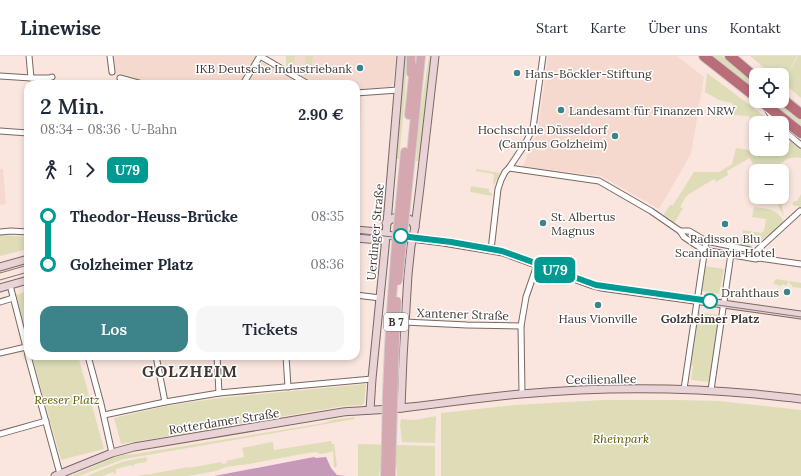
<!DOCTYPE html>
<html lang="de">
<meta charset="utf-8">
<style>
body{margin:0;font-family:Lora,serif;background:#f6f6f7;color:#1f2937;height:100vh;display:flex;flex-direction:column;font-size:15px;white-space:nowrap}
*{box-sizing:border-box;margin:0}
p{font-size:13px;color:#747a83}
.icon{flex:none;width:22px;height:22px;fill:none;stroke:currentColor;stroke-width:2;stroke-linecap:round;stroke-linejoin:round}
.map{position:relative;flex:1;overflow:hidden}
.sheet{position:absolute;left:24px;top:24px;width:336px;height:280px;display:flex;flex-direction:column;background:#fff;border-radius:12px;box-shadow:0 2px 6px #0003}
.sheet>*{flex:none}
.badge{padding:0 8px;border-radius:6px;font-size:14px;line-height:26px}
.tools{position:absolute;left:749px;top:12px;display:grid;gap:8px}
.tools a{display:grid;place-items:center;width:40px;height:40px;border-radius:8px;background:#fff;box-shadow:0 2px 6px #0003;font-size:20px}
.map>.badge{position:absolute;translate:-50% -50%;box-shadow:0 0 0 2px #fff}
.legs{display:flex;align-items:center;gap:6px;height:44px;padding:0 16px;font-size:13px}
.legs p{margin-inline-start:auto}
.headline{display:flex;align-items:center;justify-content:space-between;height:68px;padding:0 16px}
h1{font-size:22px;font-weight:600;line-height:30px}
.primary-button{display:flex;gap:8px;margin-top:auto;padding:8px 16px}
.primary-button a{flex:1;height:46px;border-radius:12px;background:#3c848a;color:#fff;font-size:16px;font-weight:600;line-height:46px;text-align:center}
.primary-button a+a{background:#f6f6f7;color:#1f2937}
ul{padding:0 16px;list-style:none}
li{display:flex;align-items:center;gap:14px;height:48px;font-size:15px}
li i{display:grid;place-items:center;width:6px;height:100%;margin:0 5px;background:currentColor}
li i::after{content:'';width:10px;height:10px;margin:-5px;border:3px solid;border-radius:50%;background:#fff}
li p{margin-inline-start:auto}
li:first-child i{background:linear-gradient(#0000 50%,currentColor 0)}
li:last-child i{background:linear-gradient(currentColor 50%,#0000 0)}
header{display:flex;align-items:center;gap:24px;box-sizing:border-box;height:56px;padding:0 20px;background:#fff;border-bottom:1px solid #e0e1e3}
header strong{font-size:19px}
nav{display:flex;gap:22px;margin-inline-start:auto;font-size:14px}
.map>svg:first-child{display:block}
.built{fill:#f5d9ce}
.green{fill:#deddb8}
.water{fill:#c699b8}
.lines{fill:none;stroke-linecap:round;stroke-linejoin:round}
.street-casing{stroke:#796861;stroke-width:7}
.secondary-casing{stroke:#796861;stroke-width:9}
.primary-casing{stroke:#d1cfcf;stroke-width:10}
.highway-casing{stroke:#d1cfcf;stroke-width:12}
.street{stroke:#fff;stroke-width:5}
.secondary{stroke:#ead3d7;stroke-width:7}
.primary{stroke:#d5a7af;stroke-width:8}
.highway{stroke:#b96d79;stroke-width:10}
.tram{stroke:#817470;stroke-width:1}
.primary-bridge-casing{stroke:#d1cfcf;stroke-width:10;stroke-linecap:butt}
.primary-bridge{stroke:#d5a7af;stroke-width:8}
.line-1-casing{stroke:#fff;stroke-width:9}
.line-1{stroke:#009a93;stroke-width:6}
.poi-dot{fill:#3c848a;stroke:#fff;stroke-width:1.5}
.stop-1-dot{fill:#fff;stroke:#009a93;stroke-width:2}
.labels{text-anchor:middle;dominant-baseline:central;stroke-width:3;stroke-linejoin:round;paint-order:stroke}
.shield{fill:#fff;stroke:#797472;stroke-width:1}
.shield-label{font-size:11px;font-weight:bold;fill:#403835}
.poi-label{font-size:12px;fill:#403835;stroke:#fff;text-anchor:end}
.street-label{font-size:12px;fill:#403835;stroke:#fff}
.stop-label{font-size:12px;font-weight:bold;fill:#403835;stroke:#fff}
.park-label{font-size:12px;font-style:italic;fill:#5c5800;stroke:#fff}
.district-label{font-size:16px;font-weight:bold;letter-spacing:1px;fill:#403835;stroke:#fff}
</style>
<header>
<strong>Linewise</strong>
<nav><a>Start</a><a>Karte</a><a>Über uns</a><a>Kontakt</a></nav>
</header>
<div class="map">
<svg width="801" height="420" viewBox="0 0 801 420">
<rect width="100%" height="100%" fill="#fae6de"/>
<g class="built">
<polygon points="110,0 261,0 286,13 286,0 396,0 393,28 390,31 362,33 357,142 356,142 356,28 144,28 120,20 114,20"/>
<polygon points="548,0 677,0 704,21 691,98 659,153 601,120 523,111 538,73"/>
<polygon points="0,113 3,113 6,148 0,149"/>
</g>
<g class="green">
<polygon points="286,0 295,0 293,16 286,14"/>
<polygon points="306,0 313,0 311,20 304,20"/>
<polygon points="403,0 407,0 405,40 399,103 395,103"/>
<polygon points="429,0 432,0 420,105 416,105 419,65"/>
<polygon points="709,0 722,0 756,28 756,37"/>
<polygon points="750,0 797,0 785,23 798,0 801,0 801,42 782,26 782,19 773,19"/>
<polygon points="707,17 767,62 771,67 756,67 756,68 751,64 749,60 735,59 733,57 732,47 719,44 705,36"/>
<polygon points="767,45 778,45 801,64 801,72"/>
<path d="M782 79V81L785 86H794L801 93V102C790 100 781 104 777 115H757L749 101 748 103 727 115 728 119 716 126 714 123 689 138 685 142 680 151 683 152 675 166 673 167 665 161 664 158 670 149H673L694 116H719L732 108 736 92 755 95 756 92V93H782Z"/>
<polygon points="476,113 500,117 494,129 493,128 494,118 476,115"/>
<polygon points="471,130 489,133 489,136 492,137 492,140 470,136"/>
<polygon points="801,138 801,159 799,150 794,150 792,148 794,145 797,145"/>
<polygon points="773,141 781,141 782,144 784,144 782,151 784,160"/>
<path d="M754 151C767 153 775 152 783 164L781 170 779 171 766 181 750 190 740 189 743 174 761 177 764 175 766 163 752 161Z"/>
<polygon points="0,179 28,181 28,193 0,200"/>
<polygon points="705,210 724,213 719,238 702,235"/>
<polygon points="776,223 789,225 786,230 783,228 781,230 773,228"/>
<polygon points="790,225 801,227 801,232 792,231 792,229 789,228"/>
<polygon points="28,235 28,285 15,239"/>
<polygon points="698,256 719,259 710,326 691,324 693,310 691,309"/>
<polygon points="32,300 78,300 104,393 61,404"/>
<polygon points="366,328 364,347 362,349 344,350 121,388 114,362 166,350 220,342"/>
<polygon points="603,344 677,344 719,345 801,354 801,420 441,420 441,357 515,349"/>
<polygon points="436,360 435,387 402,386 400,369 401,363 415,364"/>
<polygon points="354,361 355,363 124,403 79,420 71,420 115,401 123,399 135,398 324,367 332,364"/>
<polygon points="331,385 332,388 334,388 337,410 334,412 333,395 327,397 320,398 316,396 302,398 249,408 226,411 216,415 188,420 137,420 148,418 148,419 151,418 188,411 189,412 221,406 222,408 227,407 226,405 244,401 242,392 272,386 273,386 274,394"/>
<polygon points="358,388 435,390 435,420 397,420 397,411 380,411 379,420 358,420"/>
<polygon points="146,401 148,404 146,405 146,406 134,408 134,410 132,410 131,409 116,413 116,416 115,419 113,416 102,420 86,420 122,406"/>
</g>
<polygon class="water" points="314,401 316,402 326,401 331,412 337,419 346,420 214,420"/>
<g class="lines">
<g class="street-casing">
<g id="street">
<polyline points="29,0 31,22"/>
<polyline points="110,0 112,16"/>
<polyline points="260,0 308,28"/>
<polyline points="0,20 31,22 49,22 52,21"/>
<polyline points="120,22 142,28"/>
<polyline points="243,28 260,0"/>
<polyline points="356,37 398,34"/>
<polyline points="768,55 777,67"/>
<polyline points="782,73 801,89"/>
<polyline points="0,75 28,77 28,76"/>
<polyline points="509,112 599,125 651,155 680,175 684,181 699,191 704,194 756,203 759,202 801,208"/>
<polyline points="680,175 689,175 706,185 750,194 757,199 759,202"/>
<polyline points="0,176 11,175 28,176"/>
<polyline points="491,194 498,133 501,124 505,116 509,112 525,88 533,72 543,0"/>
<polyline points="752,199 800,155"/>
<polyline points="10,229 28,299"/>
<polyline points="356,239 380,242"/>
<polyline points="0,246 13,242"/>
<polyline points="404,266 467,269 521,270"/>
<polyline points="0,297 26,291"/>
<polyline points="28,300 60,418"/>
<polyline points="88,300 101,348 112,397"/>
<polyline points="156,300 165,346"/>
<polyline points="217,300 219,337"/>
<polyline points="286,300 288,331"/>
<polyline points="684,333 706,185"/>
<polyline points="711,334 732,191"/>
<polyline points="522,338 521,270 526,241 537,209"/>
<polyline points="104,359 165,346 219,337 372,323"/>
<polyline points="0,378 46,365"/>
</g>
</g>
<g class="secondary-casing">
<g id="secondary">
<path d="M386 167C397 158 409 157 415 171"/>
<polyline points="356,174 377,176 386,179 443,186 503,196 593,229 601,231 801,259"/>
<polyline points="356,182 379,184 386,179"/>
<polyline points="0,211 28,203"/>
<polyline points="0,232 28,224"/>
<polyline points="401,352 403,302 408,219 411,190 415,171 420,131 435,0"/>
<polyline points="370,354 372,323 385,191 401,0"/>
<path d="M55 420 112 397 134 391 343 356C365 354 388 354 410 351 447 347 483 341 521 338 599 331 678 331 756 338 771 340 786 341 801 343"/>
</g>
</g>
<g class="primary-casing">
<g id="primary">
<polyline points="411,17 411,0"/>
<polyline points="409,59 414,11"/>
<polyline points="400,148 405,96"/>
<polyline points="406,149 421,0"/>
<polyline points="385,420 386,384"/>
<polyline points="391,420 392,384"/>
</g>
</g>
<g class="highway-casing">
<g id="highway">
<polyline points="704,0 756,41"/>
<polyline points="730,0 756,22"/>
<polyline points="782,43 801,58"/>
<polyline points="761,45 801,77"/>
</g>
</g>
<use href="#street" class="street"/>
<use href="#secondary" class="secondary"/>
<use href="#primary" class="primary"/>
<use href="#highway" class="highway"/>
<g class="tram">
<polyline points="356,177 439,186 503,198 588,229 599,232 801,261"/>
<polyline points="0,217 28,209"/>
<polyline points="0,224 28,216"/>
</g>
<g class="primary-bridge-casing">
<g id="primary-bridge">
<polyline points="398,225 406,149"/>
<path d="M386 384C387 305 392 227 400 148"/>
<polyline points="392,384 395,280 397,245"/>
</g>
</g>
<use href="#primary-bridge" class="primary-bridge"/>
</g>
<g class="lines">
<g class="line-1-casing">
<polyline id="line-1" points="401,180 451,186 502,195 596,229 710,245"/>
</g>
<use href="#line-1" class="line-1"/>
</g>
<g class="poi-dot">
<circle cx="360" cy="12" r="4"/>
<circle cx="517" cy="17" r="4"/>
<circle cx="561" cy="54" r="4"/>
<circle cx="615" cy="80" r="4"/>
<circle cx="543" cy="167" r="4"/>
<circle cx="725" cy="168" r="4"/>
<circle cx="787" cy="236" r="4"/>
<circle cx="598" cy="249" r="4"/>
</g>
<g class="stop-1-dot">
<circle cx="401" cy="180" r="7"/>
<circle cx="710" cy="245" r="7"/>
</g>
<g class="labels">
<rect class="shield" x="384" y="257" width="24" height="18" rx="3"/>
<g class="shield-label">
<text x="396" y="266">B 7</text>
</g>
<g class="poi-label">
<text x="352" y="12">IKB Deutsche Industriebank</text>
<text x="525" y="17" text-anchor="start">Hans-Böckler-Stiftung</text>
<text x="569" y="54" text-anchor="start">Landesamt für Finanzen NRW</text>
<text x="607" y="73">Hochschule Düsseldorf<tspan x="607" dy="14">(Campus Golzheim)</tspan></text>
<text x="551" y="160" text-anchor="start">St. Albertus<tspan x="551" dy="14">Magnus</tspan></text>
<text x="725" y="182" text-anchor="middle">Radisson Blu<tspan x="725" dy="14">Scandinavia Hotel</tspan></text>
<text x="779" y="236">Drahthaus</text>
<text x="598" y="262" text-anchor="middle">Haus Vionville</text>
</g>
<g class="street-label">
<text transform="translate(375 176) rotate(-85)">Uerdinger Straße</text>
<text transform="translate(463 258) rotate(2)">Xantener Straße</text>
<text transform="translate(601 323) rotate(-1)">Cecilienallee</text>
<text transform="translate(224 365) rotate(-9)">Rotterdamer Straße</text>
</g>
<g class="stop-label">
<text x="710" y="262">Golzheimer Platz</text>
</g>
<g class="park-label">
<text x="67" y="343">Reeser Platz</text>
<text x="621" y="382">Rheinpark</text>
</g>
<g class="district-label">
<text x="190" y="315">GOLZHEIM</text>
</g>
</g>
</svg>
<div class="tools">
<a><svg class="icon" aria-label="locate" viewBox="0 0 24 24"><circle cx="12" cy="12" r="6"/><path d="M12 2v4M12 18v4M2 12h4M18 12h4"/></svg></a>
<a>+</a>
<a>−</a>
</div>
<b class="badge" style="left:555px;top:214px;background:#009a93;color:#fff">U79</b>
<section class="sheet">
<div class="headline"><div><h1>2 Min.</h1><p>08:34 – 08:36 · U-Bahn</p></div><b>2.90 €</b></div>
<div class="legs"><svg class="icon" aria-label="walk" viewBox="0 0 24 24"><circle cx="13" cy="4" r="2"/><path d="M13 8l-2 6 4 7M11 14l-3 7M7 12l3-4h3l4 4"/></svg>1<svg class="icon" aria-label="forward" viewBox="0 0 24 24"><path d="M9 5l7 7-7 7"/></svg><b class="badge" style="background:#009a93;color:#fff">U79</b></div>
<ul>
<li><i style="color:#009a93"></i><b>Theodor-Heuss-Brücke</b><p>08:35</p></li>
<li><i style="color:#009a93"></i><b>Golzheimer Platz</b><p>08:36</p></li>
</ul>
<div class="primary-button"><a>Los</a><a>Tickets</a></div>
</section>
</div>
